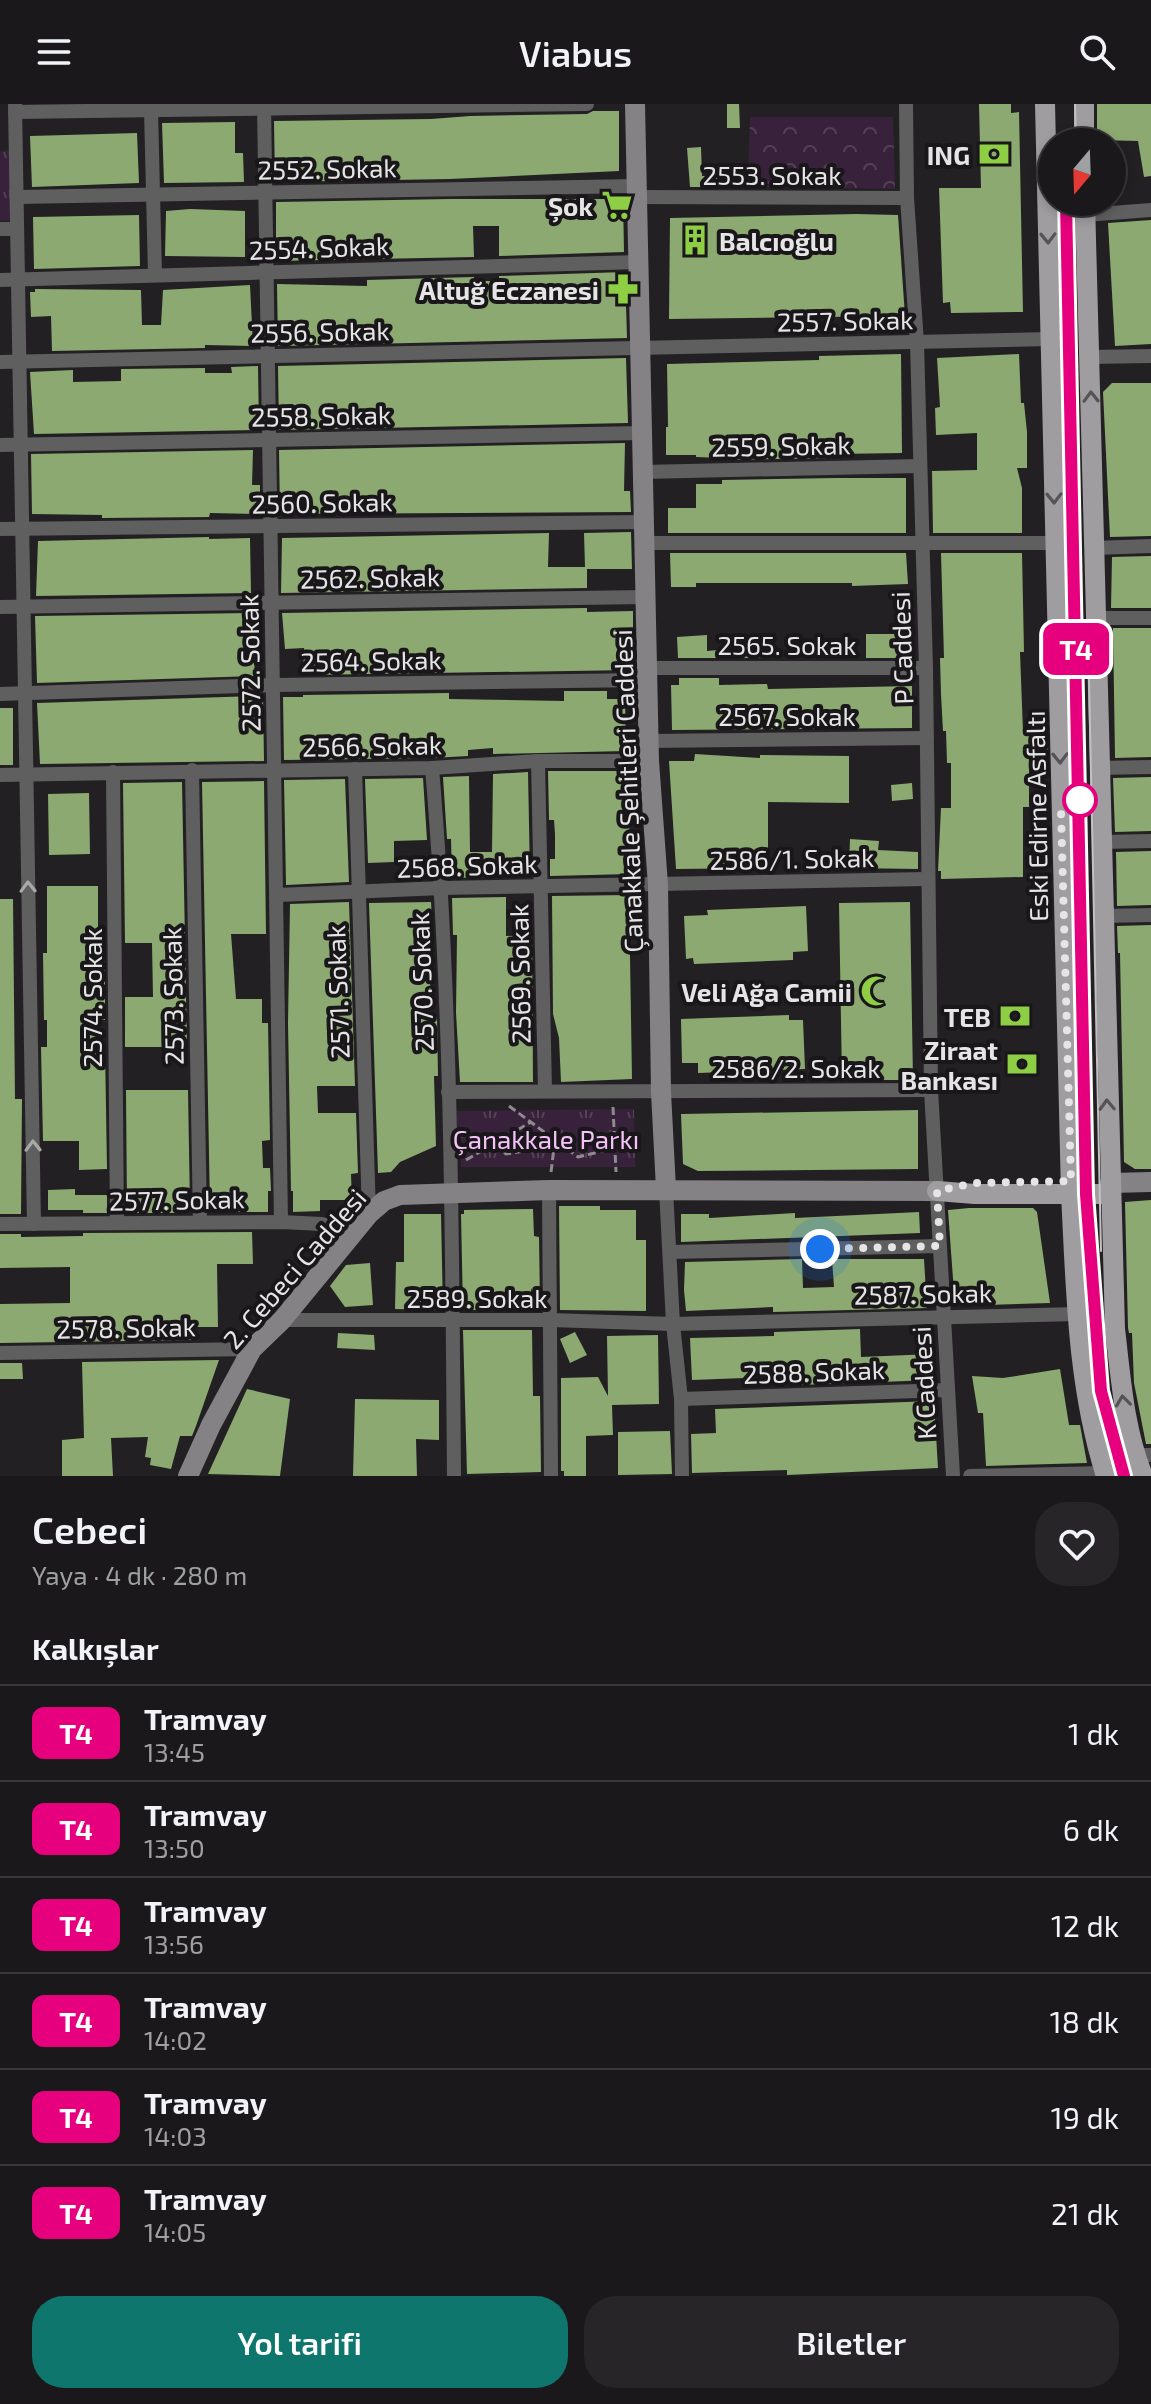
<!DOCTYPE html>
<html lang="tr">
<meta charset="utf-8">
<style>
body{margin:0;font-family:"Exo 2",sans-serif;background:#272527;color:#f1f3f6;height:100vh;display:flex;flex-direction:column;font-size:30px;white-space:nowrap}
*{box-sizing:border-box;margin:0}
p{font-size:26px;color:#9fa0a2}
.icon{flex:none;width:44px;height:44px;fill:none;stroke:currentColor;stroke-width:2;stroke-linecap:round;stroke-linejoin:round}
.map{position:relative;height:1372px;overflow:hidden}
.sheet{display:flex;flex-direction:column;background:#1a181a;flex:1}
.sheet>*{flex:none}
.badge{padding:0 16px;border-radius:12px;font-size:28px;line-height:52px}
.needle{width:52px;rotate:199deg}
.controls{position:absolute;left:1038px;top:24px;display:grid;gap:16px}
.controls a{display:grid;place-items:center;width:88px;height:88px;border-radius:50%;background:#1a181a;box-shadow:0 4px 12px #0003,0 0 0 2px #383739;font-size:40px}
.you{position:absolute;width:40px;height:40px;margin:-20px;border:6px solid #fff;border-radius:50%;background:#1a73e8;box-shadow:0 0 0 12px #1a73e833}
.map>.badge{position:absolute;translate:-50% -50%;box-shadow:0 0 0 4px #fff}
h2{padding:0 32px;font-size:30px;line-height:72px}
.round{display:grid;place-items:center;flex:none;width:84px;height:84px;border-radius:32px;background:#272527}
.summary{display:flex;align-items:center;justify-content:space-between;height:136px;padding:0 32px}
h1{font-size:38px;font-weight:600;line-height:60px}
.action{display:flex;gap:16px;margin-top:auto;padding:16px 32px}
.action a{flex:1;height:92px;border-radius:32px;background:#0f766e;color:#fff;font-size:32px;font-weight:600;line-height:92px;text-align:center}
.action a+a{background:#272527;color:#f1f3f6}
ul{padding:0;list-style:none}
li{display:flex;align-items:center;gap:24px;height:96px;padding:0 32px;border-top:2px solid #383739}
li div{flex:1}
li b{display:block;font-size:30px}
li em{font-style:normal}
li .badge{min-width:88px;font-weight:700;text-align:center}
header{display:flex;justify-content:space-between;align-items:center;height:104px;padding:0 32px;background:#1a181a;font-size:36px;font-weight:600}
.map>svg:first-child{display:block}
.forest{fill:url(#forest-crowns)}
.park{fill:url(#park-tufts)}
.building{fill:#8ba970}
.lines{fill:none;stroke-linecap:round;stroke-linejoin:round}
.path{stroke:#8d8b8d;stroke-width:3;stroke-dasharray:8 4;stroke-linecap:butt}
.street{stroke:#605f60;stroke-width:14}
.secondary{stroke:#848284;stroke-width:20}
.primary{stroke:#a09da0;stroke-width:20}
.tram{stroke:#c2c1c2;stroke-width:2}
.oneway{stroke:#565356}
.oneway2{stroke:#aaa9aa}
.line-casing{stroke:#fff;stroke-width:18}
.line{stroke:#e6007e;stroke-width:12}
.walk{stroke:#e6e5e6;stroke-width:8;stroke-dasharray:0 14.4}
.stop-dot{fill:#fff;stroke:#e6007e;stroke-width:4}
.labels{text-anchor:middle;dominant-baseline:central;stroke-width:8;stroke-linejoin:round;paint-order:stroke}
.poi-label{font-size:26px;font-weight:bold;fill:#e6e5e6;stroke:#191719;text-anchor:end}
.street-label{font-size:26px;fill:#e6e5e6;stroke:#191719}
.park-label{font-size:26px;fill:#f6c2fa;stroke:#191719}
</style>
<header><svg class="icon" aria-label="menu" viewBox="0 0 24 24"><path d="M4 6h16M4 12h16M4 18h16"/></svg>Viabus<svg class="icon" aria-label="search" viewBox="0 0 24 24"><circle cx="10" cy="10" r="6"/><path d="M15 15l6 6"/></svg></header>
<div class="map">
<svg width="1151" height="1372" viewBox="0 0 1151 1372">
<defs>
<pattern id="forest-crowns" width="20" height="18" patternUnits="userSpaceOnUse" patternTransform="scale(2)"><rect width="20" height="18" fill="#38213a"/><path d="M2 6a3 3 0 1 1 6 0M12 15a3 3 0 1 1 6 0" fill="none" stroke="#554156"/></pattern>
<pattern id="park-tufts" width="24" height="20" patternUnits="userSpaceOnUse" patternTransform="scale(2)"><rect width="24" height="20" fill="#38213a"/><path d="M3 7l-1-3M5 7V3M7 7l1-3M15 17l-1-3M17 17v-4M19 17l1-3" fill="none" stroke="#554156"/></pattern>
</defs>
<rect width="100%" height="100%" fill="#222022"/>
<polygon class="forest" points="750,13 893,13 895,85 748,83"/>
<g class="park">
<polygon points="12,46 14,116 0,117 0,47"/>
<polygon points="634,1005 635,1063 461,1063 456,1007"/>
</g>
<g class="building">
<polygon points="727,0 739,0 740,24 727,24"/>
<polygon points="979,0 1011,0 1011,9 1019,8 1023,208 951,209 950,198 943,199 939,84 981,84"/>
<polygon points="1097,0 1151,0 1151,72 1144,73 1138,37 1097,36"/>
<polygon points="593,7 619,7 619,67 450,75 275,78 274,17 431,15 470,12 587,10"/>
<polygon points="235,18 235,49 243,49 244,78 164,79 162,19"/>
<polygon points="137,29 139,79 32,83 30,32"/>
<polygon points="701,43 702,72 740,72 740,83 690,83 687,44"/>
<polygon points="451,95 623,95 624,148 499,152 499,122 473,122 474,153 276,157 276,98"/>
<polygon points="190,105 245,107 245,153 165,152 166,107"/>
<polygon points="856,110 898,111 905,212 669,215 670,114"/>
<polygon points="139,111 140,162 34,165 33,113"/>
<polygon points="1151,116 1151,240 1115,242 1108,119"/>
<polygon points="625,168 627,234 278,242 277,180 367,182 367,176 474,173 474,177 499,177 499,172"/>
<polygon points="250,181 253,242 205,241 205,244 52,247 51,212 31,213 30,188 35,188 35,185 141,186 142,221 161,221 163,186"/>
<polygon points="901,250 902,349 835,350 835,354 721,356 721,354 696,353 696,351 666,351 666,323 668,323 667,260 819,256 819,252"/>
<polygon points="1019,250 1021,299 1024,299 1027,328 1027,364 1017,364 1022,384 1022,429 933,429 932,367 977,366 977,329 936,331 935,304 940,303 937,254"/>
<polygon points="626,254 628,319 279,326 278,262"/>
<polygon points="258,262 259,326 34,330 30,268 73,266 73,278 121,277 121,265 205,264 205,269 232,269 231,263"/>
<polygon points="1112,279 1151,279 1151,432 1110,433 1103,288"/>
<polygon points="625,339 624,387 630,387 631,408 280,410 279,346"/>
<polygon points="253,346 252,381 260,381 260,410 210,409 209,413 102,414 102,411 32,410 31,350"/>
<polygon points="836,374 906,374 906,429 668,429 668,404 696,404 696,380 722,380 722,376"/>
<polygon points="631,428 632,465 587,465 587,484 281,489 282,434 549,429 548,463 585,463 584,429"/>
<polygon points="209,433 209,435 250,434 251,489 36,492 38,437"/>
<polygon points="670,449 906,449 908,480 852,482 852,479 696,479 696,483 671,483"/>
<polygon points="941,449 1022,449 1024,548 1020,548 1023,628 1047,628 1048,657 1029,658 1029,703 1023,703 1023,773 941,775 941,767 938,767 941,704 951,704 951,659 947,659 946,627 943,627 941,590 940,554 944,554"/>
<polygon points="1151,452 1151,504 1111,504 1112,453"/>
<polygon points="587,504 587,508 633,507 633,566 303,571 304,544 285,545 282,509"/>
<polygon points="251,509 255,572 37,579 35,512"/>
<polygon points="1113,524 1151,524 1151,653 1115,654"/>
<polygon points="866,530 901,530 902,554 866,554"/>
<polygon points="707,531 707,547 718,546 718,554 678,554 677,533"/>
<rect x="734" y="532" width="39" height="22"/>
<polygon points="679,574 719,574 719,581 767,580 768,585 912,582 912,624 672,626 671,581 679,581"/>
<polygon points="564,587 607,587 607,595 625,595 626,647 493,650 493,644 468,646 468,652 432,654 284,656 283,593 303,593 303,591 449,589 449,595 564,597"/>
<polygon points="256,592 263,594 264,657 40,660 37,599"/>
<rect x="0" y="604" width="13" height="57"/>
<polygon points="695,650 760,654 760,651 849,652 849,699 768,698 768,764 676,765 669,657 694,657"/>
<polygon points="548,667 627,667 631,770 550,772 550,755 555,755 555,730 554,716 549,716"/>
<polygon points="528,668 530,772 452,774 451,735 447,735 443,673 469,672 470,748 492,748 493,670"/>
<polygon points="1151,673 1151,727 1115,728 1113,674"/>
<polygon points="423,674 427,736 394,737 394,758 368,759 365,675"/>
<polygon points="345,675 349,778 286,781 284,676"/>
<polygon points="264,677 266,830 231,830 236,895 262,895 262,919 268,919 270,1036 262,1037 263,1064 270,1064 271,1087 268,1087 268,1108 227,1108 227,1104 210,1104 202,678"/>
<polygon points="182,678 187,943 125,943 125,893 153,893 152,839 125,839 123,679"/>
<polygon points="912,679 913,695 892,697 891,681"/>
<polygon points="89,689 90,750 49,751 48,690"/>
<polygon points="850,735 879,737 878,746 918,748 918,765 849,764"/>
<polygon points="1151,747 1151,801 1117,802 1116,748"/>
<polygon points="47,782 98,782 98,848 105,848 105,916 98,916 99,943 105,943 107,1065 79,1066 79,1037 43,1037 41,943 47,943 47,916 44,916 43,849 47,849"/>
<polygon points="629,791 632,975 561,978 559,934 553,910 552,792"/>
<polygon points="506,793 506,832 532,831 533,978 460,978 456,909 457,831 453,831 452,794"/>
<polygon points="0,795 13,795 15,995 22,995 21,1110 0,1110"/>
<polygon points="349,798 355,982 317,982 318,1009 356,1009 358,1069 351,1070 352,1096 320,1096 320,1107 293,1108 293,1087 291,1087 288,919 290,800"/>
<polygon points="431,798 433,831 429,831 431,913 437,913 438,972 434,972 436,1042 400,1058 391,1068 378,1069 369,799"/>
<polygon points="910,798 913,976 842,976 839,799"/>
<polygon points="806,802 808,847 793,848 793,856 694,860 693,854 686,855 684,812 708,811 707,806"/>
<polygon points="1151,821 1151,1065 1135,1065 1124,1058 1120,849 1118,849 1117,822"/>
<polygon points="789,911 789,916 803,916 805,965 698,969 698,959 682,959 681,915"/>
<polygon points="126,986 188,986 190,1104 185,1104 186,1109 127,1109"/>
<polygon points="918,1006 918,1065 698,1067 683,1060 681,1010"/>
<polygon points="75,1085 75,1091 107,1091 107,1109 83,1109 83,1106 48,1106 48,1086"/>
<polygon points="1151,1096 1151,1340 1146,1340 1134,1279 1132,1229 1129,1229 1128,1224 1125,1098"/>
<polygon points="559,1102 600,1102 600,1106 636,1106 636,1136 646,1136 646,1207 560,1206"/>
<polygon points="969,1104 1033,1104 1037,1108 1050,1199 955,1202 948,1106"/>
<polygon points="533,1105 534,1132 539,1133 540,1200 531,1184 532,1206 463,1206 461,1110 464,1110 464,1106"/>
<polygon points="919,1108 920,1129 681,1138 681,1110 709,1110 709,1114 795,1109 795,1114"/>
<polygon points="404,1110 441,1110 443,1206 395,1205 396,1158 404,1158"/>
<polygon points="252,1128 253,1160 217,1160 218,1223 194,1223 194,1236 0,1239 0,1200 70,1199 70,1163 0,1164 0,1130 21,1130 21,1133 83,1132 83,1129"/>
<polygon points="802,1155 803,1184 834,1183 832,1155 924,1155 927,1204 773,1208 773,1203 686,1207 684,1186 685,1158"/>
<polygon points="370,1159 373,1201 345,1203 330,1182 346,1161"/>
<polygon points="860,1225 861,1253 932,1250 933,1276 799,1281 798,1272 692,1276 690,1234 774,1232 774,1228"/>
<polygon points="463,1226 532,1226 533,1292 540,1292 541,1368 467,1370"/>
<polygon points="575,1228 587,1251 570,1259 560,1235"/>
<polygon points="338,1229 374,1231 375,1246 337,1244"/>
<polygon points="658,1231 659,1300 612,1301 613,1331 586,1332 586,1372 564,1372 564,1367 561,1367 561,1274 598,1273 608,1292 607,1232"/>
<polygon points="219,1256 196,1322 192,1332 180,1332 171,1365 150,1361 151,1354 145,1353 148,1333 111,1334 113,1372 62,1372 62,1336 84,1334 82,1258"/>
<polygon points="0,1259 22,1259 23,1275 0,1275"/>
<polygon points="1060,1265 1069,1321 1080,1321 1087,1359 986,1362 983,1309 978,1309 972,1272 1003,1274"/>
<polygon points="247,1285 290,1295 280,1372 208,1370"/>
<polygon points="355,1295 439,1296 439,1336 416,1335 417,1372 353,1372"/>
<polygon points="934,1297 938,1364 787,1371 787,1366 692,1369 691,1330 716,1329 715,1305"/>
<polygon points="670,1327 672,1370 618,1371 618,1328"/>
</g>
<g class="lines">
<g class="path">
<polyline points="509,1002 578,1053 615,1044"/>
<polyline points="613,1003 616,1068"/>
<polyline points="496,1039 506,1050 555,1042"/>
<polyline points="466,1056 531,1018"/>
<polyline points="551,1068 555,1036"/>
</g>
<g class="street">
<polyline points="15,0 34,1120"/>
<polyline points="264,0 281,1118"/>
<polyline points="906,0 907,94 917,239 926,564 931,986 953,1372"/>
<polyline points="151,6 155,171"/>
<polyline points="15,8 587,0"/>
<polyline points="17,93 637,82"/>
<polyline points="637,93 907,94"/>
<polyline points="1085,111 1151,106"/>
<polyline points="0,125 17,125"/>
<polyline points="0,176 639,158"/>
<polyline points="1090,253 1151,252"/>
<polyline points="0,258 1050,235"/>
<polyline points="0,341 642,329"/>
<polyline points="643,368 919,362"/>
<polyline points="0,425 644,418"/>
<polyline points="644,439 1055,439"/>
<polyline points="1094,444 1151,442"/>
<polyline points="0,503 645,493"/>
<polyline points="1095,514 1151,514"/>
<polyline points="647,564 926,564"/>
<polyline points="0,590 273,581 647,576"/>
<polyline points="648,637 927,634"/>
<polyline points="538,657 545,987"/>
<path d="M432 664C452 899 452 1136 454 1372"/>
<polyline points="1098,664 1151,663"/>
<polyline points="355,665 369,1110"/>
<polyline points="192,666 200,1118"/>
<polyline points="113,668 117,1119"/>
<polyline points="0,671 432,664 538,657 649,657"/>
<polyline points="1100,738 1151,737"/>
<polyline points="277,791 442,784 928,775"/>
<polyline points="1102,812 1151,811"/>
<polyline points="448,988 931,986"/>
<polyline points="666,1085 673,1220 681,1295 682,1372"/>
<polyline points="549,1086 551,1372"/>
<polyline points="0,1120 281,1118 322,1120 353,1130"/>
<polyline points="670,1148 940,1142"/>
<polyline points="282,1216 550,1216 673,1220 1078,1210"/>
<polyline points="0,1249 252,1245"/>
<polyline points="681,1295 948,1286"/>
<polyline points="1135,1351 1151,1351"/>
<polyline points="970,1372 1105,1369"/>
</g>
<g class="secondary">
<polyline points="635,0 649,657 658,781 661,988 666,1085"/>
<polyline points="1110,1079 1151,1078"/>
<polyline points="188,1372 211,1321 252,1245 282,1216 369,1110 384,1097 400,1091 549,1086 937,1087"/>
</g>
<g class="primary">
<path d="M1045 0 1071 1090C1076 1185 1077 1281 1106 1372"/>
<polyline points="1084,0 1084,38"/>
<path d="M1085 98 1115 1225C1121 1275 1124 1325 1143 1372"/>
<polyline points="937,1087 975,1090 1110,1090"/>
</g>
<g class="tram">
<polyline points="1075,0 1076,38"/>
<polyline points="1066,98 1086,1090 1101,1287 1124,1372"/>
<polyline points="1089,575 1101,1147"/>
</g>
</g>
<defs><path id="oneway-chevron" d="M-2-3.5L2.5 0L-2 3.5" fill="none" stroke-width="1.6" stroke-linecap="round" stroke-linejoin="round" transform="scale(2)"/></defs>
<g class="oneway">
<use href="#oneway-chevron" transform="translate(1048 134) rotate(89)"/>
<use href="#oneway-chevron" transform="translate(1091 293) rotate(-91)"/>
<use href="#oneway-chevron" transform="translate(1054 394) rotate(89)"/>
<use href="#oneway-chevron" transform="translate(1060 654) rotate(89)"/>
<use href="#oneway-chevron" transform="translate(1107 1001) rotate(-92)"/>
<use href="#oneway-chevron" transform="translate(1123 1297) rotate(-97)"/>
</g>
<g class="oneway2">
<use href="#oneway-chevron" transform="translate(28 783) rotate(-91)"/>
<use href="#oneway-chevron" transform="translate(33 1042) rotate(-91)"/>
</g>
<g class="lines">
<g class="line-casing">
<polyline id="line" points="1066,98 1086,1090 1101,1287 1124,1372"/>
</g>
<use href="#line" class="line"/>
<polyline class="walk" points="820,1145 940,1142 937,1087 974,1079 1071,1077 1061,707 1080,696"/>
</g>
<defs>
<g id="bank-bare" transform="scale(2.4)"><path d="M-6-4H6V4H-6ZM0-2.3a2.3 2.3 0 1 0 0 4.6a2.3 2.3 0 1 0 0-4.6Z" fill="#8dce44" stroke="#191719" stroke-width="2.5" paint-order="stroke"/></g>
<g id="supermarket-bare" transform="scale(2.4)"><path d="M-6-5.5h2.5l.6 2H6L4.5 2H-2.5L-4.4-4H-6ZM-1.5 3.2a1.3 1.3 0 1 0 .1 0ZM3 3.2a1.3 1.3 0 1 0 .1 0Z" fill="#8dce44" stroke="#191719" stroke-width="2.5" paint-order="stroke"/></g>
<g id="building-bare" transform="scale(2.4)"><path d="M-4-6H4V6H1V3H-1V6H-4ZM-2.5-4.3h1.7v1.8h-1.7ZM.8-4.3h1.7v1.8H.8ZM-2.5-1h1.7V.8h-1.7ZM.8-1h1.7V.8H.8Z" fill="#8dce44" stroke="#191719" stroke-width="2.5" paint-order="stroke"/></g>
<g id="pharmacy-bare" transform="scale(2.4)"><path d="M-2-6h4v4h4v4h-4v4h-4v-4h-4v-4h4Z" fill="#8dce44" stroke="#191719" stroke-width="2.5" paint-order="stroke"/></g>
<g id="mosque-bare" transform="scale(2.4)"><path d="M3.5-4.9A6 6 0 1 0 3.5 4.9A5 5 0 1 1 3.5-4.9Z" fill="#8dce44" stroke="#191719" stroke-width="2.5" paint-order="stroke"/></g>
</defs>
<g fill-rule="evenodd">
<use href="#bank-bare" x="994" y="50"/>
<use href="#supermarket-bare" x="617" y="101"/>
<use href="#building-bare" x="695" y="136"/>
<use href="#pharmacy-bare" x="623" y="185"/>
<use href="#mosque-bare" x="876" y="887"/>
<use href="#bank-bare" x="1015" y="912"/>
<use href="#bank-bare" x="1022" y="960"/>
</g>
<circle class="stop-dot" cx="1080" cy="696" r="16"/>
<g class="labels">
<g class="poi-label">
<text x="970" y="50">ING</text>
<text x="593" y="101">Şok</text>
<text x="719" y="136" text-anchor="start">Balcıoğlu</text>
<text x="599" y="185">Altuğ Eczanesi</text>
<text x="852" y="887">Veli Ağa Camii</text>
<text x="991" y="912">TEB</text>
<text x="998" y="945">Ziraat<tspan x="998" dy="30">Bankası</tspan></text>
</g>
<g class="street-label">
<text transform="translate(327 64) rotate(-1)">2552. Sokak</text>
<text x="772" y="70">2553. Sokak</text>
<text transform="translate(319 143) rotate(-2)">2554. Sokak</text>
<text transform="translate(845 216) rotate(-1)">2557. Sokak</text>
<text transform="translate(320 227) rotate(-1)">2556. Sokak</text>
<text transform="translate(321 311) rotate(-1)">2558. Sokak</text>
<text transform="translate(781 341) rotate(-1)">2559. Sokak</text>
<text transform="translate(322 398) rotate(-1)">2560. Sokak</text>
<text transform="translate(370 473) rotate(-1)">2562. Sokak</text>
<text x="787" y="540">2565. Sokak</text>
<text transform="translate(901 544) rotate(-92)">P Caddesi</text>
<text transform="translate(371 556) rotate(-1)">2564. Sokak</text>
<text transform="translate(249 559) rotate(-91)">2572. Sokak</text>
<text x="787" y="611">2567. Sokak</text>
<text transform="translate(372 641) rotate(-1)">2566. Sokak</text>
<text transform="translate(627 687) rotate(-92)">Çanakkale Şehitleri Caddesi</text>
<text transform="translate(1036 712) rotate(-91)">Eski Edirne Asfaltı</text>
<text transform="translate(792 754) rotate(-1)">2586/1. Sokak</text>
<text transform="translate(467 761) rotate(-2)">2568. Sokak</text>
<text transform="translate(519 870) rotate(-91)">2569. Sokak</text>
<text transform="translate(421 878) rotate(-92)">2570. Sokak</text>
<text transform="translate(337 888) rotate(-92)">2571. Sokak</text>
<text transform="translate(172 892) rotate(-91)">2573. Sokak</text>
<text transform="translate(91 894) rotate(-90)">2574. Sokak</text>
<text x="796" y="963">2586/2. Sokak</text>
<text transform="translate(177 1095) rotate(-1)">2577. Sokak</text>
<text transform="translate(294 1164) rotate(-49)">2. Cebeci Caddesi</text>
<text transform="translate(923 1189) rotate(-1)">2587. Sokak</text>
<text x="477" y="1193">2589. Sokak</text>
<text transform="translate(126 1223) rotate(-1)">2578. Sokak</text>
<text transform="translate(814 1267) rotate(-2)">2588. Sokak</text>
<text transform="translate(923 1279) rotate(-93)">K Caddesi</text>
</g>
<g class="park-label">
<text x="546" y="1034">Çanakkale Parkı</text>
</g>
</g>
</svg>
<div class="controls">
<a><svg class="needle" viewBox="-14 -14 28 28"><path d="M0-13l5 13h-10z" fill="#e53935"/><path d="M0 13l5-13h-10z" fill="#9fa0a2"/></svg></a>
</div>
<div class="you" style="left:820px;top:1145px"></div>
<b class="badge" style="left:1076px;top:545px;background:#e6007e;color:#fff">T4</b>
</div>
<section class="sheet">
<div class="summary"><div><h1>Cebeci</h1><p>Yaya · 4 dk · 280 m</p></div><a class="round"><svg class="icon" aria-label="heart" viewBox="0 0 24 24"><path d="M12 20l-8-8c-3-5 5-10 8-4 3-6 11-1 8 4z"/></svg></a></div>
<h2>Kalkışlar</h2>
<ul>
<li><span class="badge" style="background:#e6007e;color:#fff">T4</span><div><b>Tramvay</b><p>13:45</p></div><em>1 dk</em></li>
<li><span class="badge" style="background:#e6007e;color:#fff">T4</span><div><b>Tramvay</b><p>13:50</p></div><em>6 dk</em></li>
<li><span class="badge" style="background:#e6007e;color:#fff">T4</span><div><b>Tramvay</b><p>13:56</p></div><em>12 dk</em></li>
<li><span class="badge" style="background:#e6007e;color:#fff">T4</span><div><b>Tramvay</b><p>14:02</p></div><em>18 dk</em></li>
<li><span class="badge" style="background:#e6007e;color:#fff">T4</span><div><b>Tramvay</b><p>14:03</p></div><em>19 dk</em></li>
<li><span class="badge" style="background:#e6007e;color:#fff">T4</span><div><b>Tramvay</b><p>14:05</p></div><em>21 dk</em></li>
</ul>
<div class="action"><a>Yol tarifi</a><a>Biletler</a></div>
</section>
